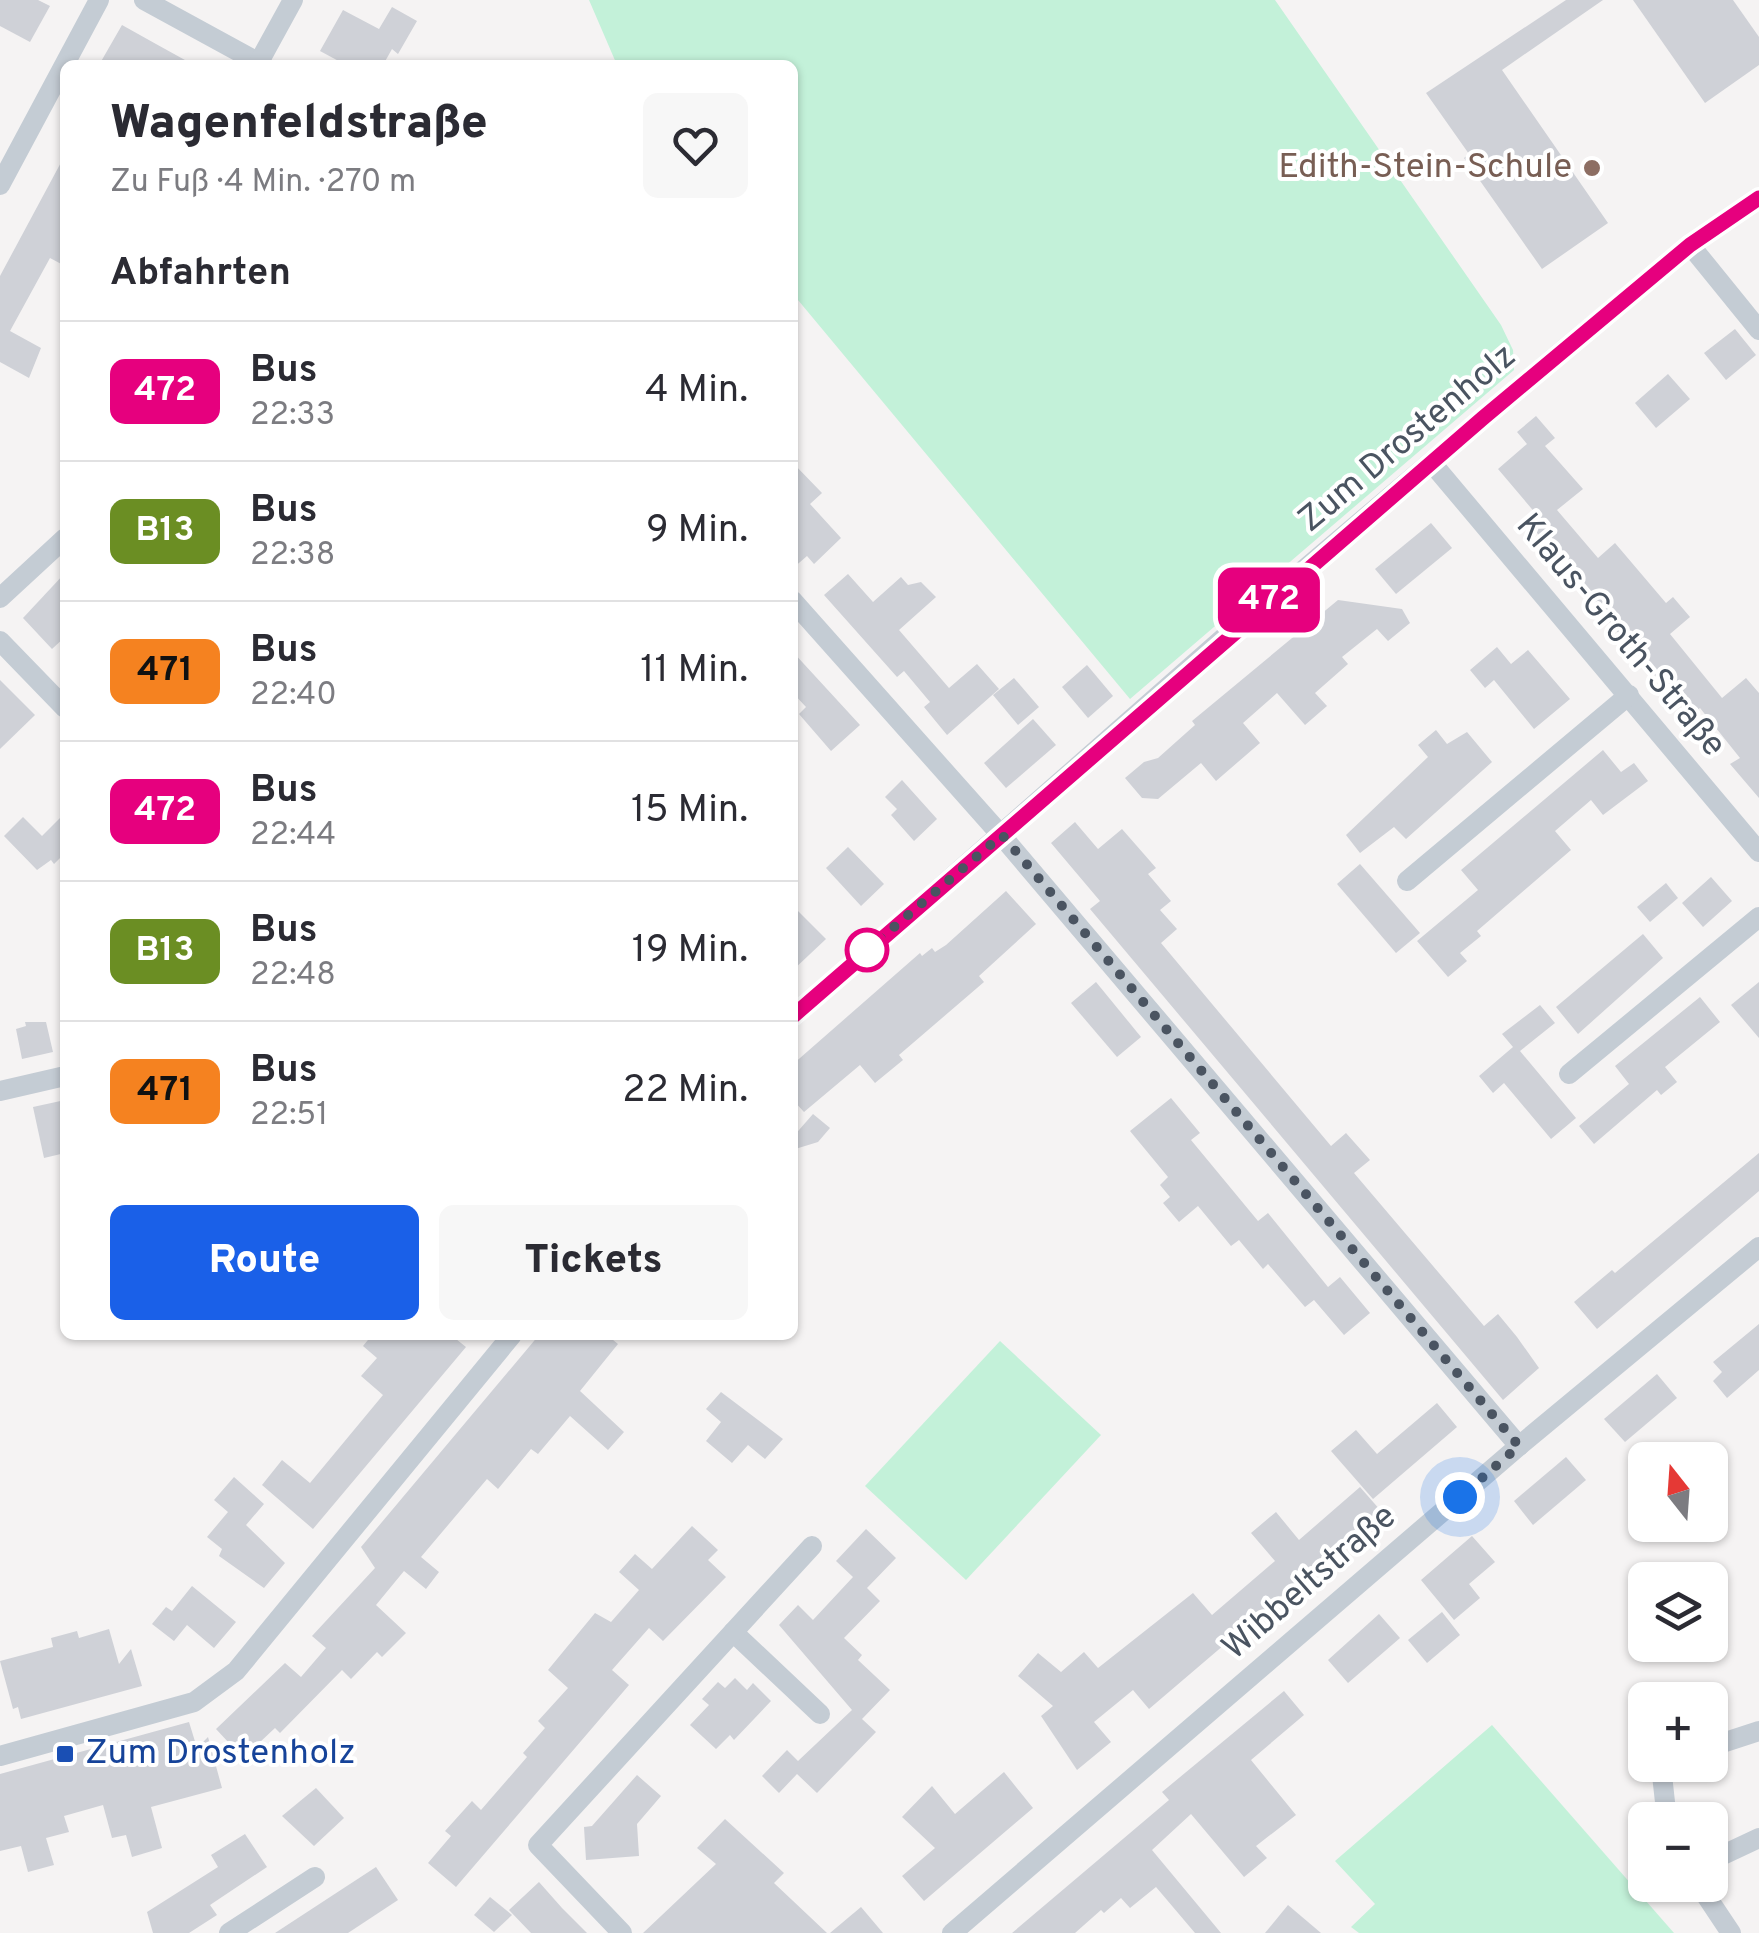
<!DOCTYPE html>
<html lang="de">
<meta charset="utf-8">
<style>
body{margin:0;font-family:Overpass,sans-serif;background:#f7f7f7;color:#2b2b33;height:100vh;display:flex;flex-direction:column;font-size:38px;white-space:nowrap}
*{box-sizing:border-box;margin:0}
p{font-size:32px;color:#7c7c81}
.icon{flex:none;width:55px;height:55px;fill:none;stroke:currentColor;stroke-width:2;stroke-linecap:round;stroke-linejoin:round}
.map{position:relative;flex:1;overflow:hidden}
.panel{position:absolute;left:60px;top:60px;width:738px;height:1280px;display:flex;flex-direction:column;background:#fff;border-radius:15px;box-shadow:0 2px 8px #0004}
.panel>*{flex:none}
.badge{padding:0 20px;border-radius:15px;font-size:35px;line-height:65px}
.needle{width:65px;rotate:343deg}
.tools{position:absolute;left:1628px;top:1442px;display:grid;gap:20px}
.tools a{display:grid;place-items:center;width:100px;height:100px;border-radius:15px;background:#fff;box-shadow:0 2px 8px #0004;font-size:50px}
.you{position:absolute;width:50px;height:50px;margin:-25px;border:8px solid #fff;border-radius:50%;background:#1a73e8;box-shadow:0 0 0 15px #1a73e833}
.map>.badge{position:absolute;translate:-50% -50%;box-shadow:0 0 0 5px #fff}
h2{padding:0 50px;font-size:38px;line-height:90px}
.round{display:grid;place-items:center;flex:none;width:105px;height:105px;border-radius:15px;background:#f7f7f7}
.headline{display:flex;align-items:center;justify-content:space-between;height:170px;padding:0 50px}
h1{font-size:48px;font-weight:800;line-height:75px}
.primary-button{display:flex;gap:20px;margin-top:auto;padding:20px 50px}
.primary-button a{flex:1;height:115px;border-radius:15px;background:#1a60e8;color:#fff;font-size:40px;font-weight:800;line-height:115px;text-align:center}
.primary-button a+a{background:#f7f7f7;color:#2b2b33}
ul{padding:0;list-style:none}
li{display:flex;align-items:center;gap:30px;height:140px;padding:0 50px;border-top:2px solid #e1e1e2}
li div{flex:1}
li b{display:block;font-size:38px}
li em{font-style:normal}
li .badge{min-width:110px;font-weight:700;text-align:center}
.map>svg:first-child{display:block}
.green{fill:#c3f1d9}
.building{fill:#cfd1d7}
.lines{fill:none;stroke-linecap:round;stroke-linejoin:round}
.minor{stroke:#c4ccd4;stroke-width:20}
.line-casing{stroke:#fff;stroke-width:22}
.line{stroke:#e6007e;stroke-width:15}
.walk{stroke:#4a5461;stroke-width:10;stroke-dasharray:0 18}
.education-dot{fill:#8d6e63;stroke:#fff;stroke-width:4}
.stop-dot{fill:#fff;stroke:#e6007e;stroke-width:5}
.transit-dot{fill:#1a4fb4;stroke:#fff;stroke-width:4}
.labels{text-anchor:middle;dominant-baseline:central;stroke-width:8;stroke-linejoin:round;paint-order:stroke}
.education-label{font-size:35px;fill:#785e54;stroke:#fff;text-anchor:end}
.street-label{font-size:35px;fill:#4a5461;stroke:#fff}
.transit-label{font-size:35px;fill:#164399;stroke:#fff;text-anchor:start}
</style>
<div class="map">
<svg width="1759" height="1933" viewBox="0 0 1759 1933">
<rect width="100%" height="100%" fill="#f5f3f3"/>
<g class="green">
<polygon points="589,0 1275,0 1501,325 1513,350 1514,370 1130,699 793,294 792,65 617,65"/>
<polygon points="1000,1341 1101,1435 966,1580 865,1486"/>
<polygon points="1492,1725 1674,1933 1359,1933 1351,1927 1375,1904 1335,1861"/>
</g>
<g class="building">
<polygon points="0,0 38,0 50,6 30,42 0,26"/>
<polygon points="1566,0 1603,0 1502,70 1608,223 1542,269 1464,158 1469,154 1426,93"/>
<polygon points="1633,0 1733,0 1759,37 1759,65 1705,103"/>
<polygon points="392,7 417,21 398,54 392,49 383,65 346,65 320,51 343,10 379,29"/>
<polygon points="122,25 156,44 194,65 99,65"/>
<polygon points="65,155 65,266 50,258 10,331 41,348 29,378 0,362 0,276"/>
<polygon points="1735,329 1756,355 1726,380 1704,353"/>
<polygon points="1668,374 1690,399 1656,428 1635,403"/>
<polygon points="1536,416 1555,438 1545,446 1583,489 1557,510 1598,558 1615,543 1666,603 1673,597 1690,617 1670,634 1722,698 1746,678 1759,693 1759,798 1730,764 1740,758 1700,708 1690,716 1615,629 1533,528 1542,521 1498,469 1527,444 1517,432"/>
<polygon points="792,462 822,493 810,504 841,538 814,564 807,556 792,569"/>
<polygon points="1431,523 1452,548 1396,594 1375,569"/>
<polygon points="65,573 65,637 52,649 23,618"/>
<polygon points="848,574 873,602 901,577 908,585 921,582 936,597 899,630 949,688 977,664 999,689 947,735 924,707 930,702 904,671 897,677 824,595"/>
<polygon points="1338,600 1402,609 1410,623 1388,641 1377,629 1342,657 1348,664 1315,693 1327,706 1305,725 1277,693 1243,723 1260,743 1216,781 1201,763 1158,799 1142,798 1125,778 1144,762 1158,758 1195,725 1192,721"/>
<polygon points="1497,647 1511,664 1528,650 1570,699 1534,729 1494,680 1485,688 1470,670"/>
<polygon points="792,651 860,725 831,751 799,714 806,707 792,692"/>
<polygon points="1087,665 1113,696 1088,718 1062,687"/>
<polygon points="1014,678 1039,707 1018,725 993,695"/>
<polygon points="0,680 35,715 0,749"/>
<polygon points="1033,719 1056,745 1006,788 984,763"/>
<polygon points="1436,730 1447,744 1467,732 1492,762 1406,839 1394,827 1360,853 1346,835 1428,757 1418,745"/>
<polygon points="1603,750 1621,772 1634,763 1648,781 1603,815 1591,800 1555,831 1571,850 1477,931 1481,936 1460,953 1467,961 1448,977 1417,941 1478,890 1461,870"/>
<polygon points="902,780 937,819 914,841 891,815 897,809 885,797"/>
<polygon points="65,813 65,853 54,864 51,860 37,870 4,836 23,817 42,836"/>
<polygon points="1075,822 1098,849 1122,829 1150,861 1156,868 1148,874 1171,901 1160,910 1177,929 1161,943 1331,1146 1346,1133 1370,1160 1354,1173 1484,1326 1498,1314 1517,1337 1539,1368 1503,1400 1090,909 1100,901 1051,843"/>
<polygon points="848,847 884,884 861,906 826,868"/>
<polygon points="1360,864 1420,933 1396,953 1337,884"/>
<polygon points="1711,877 1732,901 1703,927 1682,903"/>
<polygon points="1666,883 1678,898 1650,922 1637,907"/>
<polygon points="1006,891 1036,924 979,976 984,982 899,1055 903,1060 875,1083 860,1065 804,1112 792,1099 792,1065 920,953 922,956 932,948 935,952 946,945"/>
<polygon points="792,905 826,939 792,971"/>
<polygon points="1643,934 1663,958 1578,1034 1556,1007"/>
<polygon points="1096,982 1141,1037 1117,1057 1071,1003"/>
<polygon points="1759,982 1759,1038 1731,1005"/>
<polygon points="1700,997 1720,1022 1665,1067 1677,1082 1661,1095 1657,1090 1594,1144 1579,1126 1629,1084 1615,1066"/>
<polygon points="1540,1005 1555,1023 1520,1051 1576,1118 1551,1139 1504,1083 1493,1093 1479,1076 1513,1047 1502,1034"/>
<polygon points="25,1022 46,1022 53,1052 22,1059 16,1029 26,1026"/>
<polygon points="1171,1098 1200,1133 1191,1140 1258,1221 1268,1213 1328,1287 1340,1277 1370,1313 1344,1335 1314,1300 1305,1307 1268,1264 1263,1269 1239,1240 1231,1246 1198,1206 1179,1222 1163,1203 1170,1197 1160,1185 1168,1177 1130,1131"/>
<polygon points="65,1100 65,1153 44,1158 33,1107"/>
<polygon points="813,1114 830,1128 818,1142 792,1150 792,1138"/>
<polygon points="1759,1153 1759,1191 1597,1329 1574,1302 1612,1270 1615,1273"/>
<polygon points="1759,1324 1759,1370 1727,1398 1713,1381 1722,1372 1713,1362"/>
<polygon points="372,1335 451,1335 466,1347 313,1529 262,1485 282,1460 310,1483 383,1395 361,1376 377,1358 363,1346"/>
<polygon points="539,1335 607,1335 618,1344 580,1391 624,1432 608,1450 570,1416 538,1454 531,1449 498,1489 487,1479 421,1557 439,1572 426,1589 404,1571 376,1605 406,1633 382,1657 377,1652 351,1679 342,1670 280,1733 275,1728 243,1758 216,1729 285,1663 301,1677 326,1648 312,1636 375,1568 361,1547"/>
<polygon points="1657,1374 1677,1398 1625,1442 1604,1419"/>
<polygon points="721,1392 783,1439 765,1459 748,1445 732,1463 706,1441 721,1422 706,1409"/>
<polygon points="1437,1403 1457,1427 1373,1499 1331,1451 1356,1430 1377,1454"/>
<polygon points="1566,1457 1586,1480 1533,1525 1514,1501"/>
<polygon points="234,1477 264,1504 246,1525 285,1563 264,1588 219,1556 222,1549 207,1537 228,1512 214,1500"/>
<polygon points="1360,1487 1381,1511 1149,1709 1133,1690 1094,1722 1111,1742 1077,1770 1041,1716 1053,1706 1018,1676 1038,1653 1061,1672 1084,1652 1098,1668 1193,1593 1212,1615 1275,1561 1251,1533 1276,1512 1299,1540"/>
<polygon points="692,1526 718,1550 708,1560 726,1577 663,1641 649,1628 612,1670 629,1685 456,1887 428,1863 451,1836 445,1831 472,1801 481,1810 527,1757 523,1753 545,1728 538,1721 568,1688 548,1670 595,1613 611,1622 639,1590 619,1572 635,1554 652,1569"/>
<polygon points="866,1529 896,1558 867,1588 880,1601 844,1638 862,1655 858,1660 890,1690 862,1719 876,1732 817,1793 797,1774 779,1793 762,1776 787,1750 798,1761 852,1710 779,1625 798,1605 813,1620 853,1577 836,1561"/>
<polygon points="1472,1536 1495,1562 1469,1584 1480,1598 1454,1620 1421,1580"/>
<polygon points="192,1586 236,1622 214,1648 187,1625 174,1641 152,1624 166,1607 172,1611"/>
<polygon points="1442,1612 1460,1635 1427,1663 1408,1640"/>
<polygon points="1379,1614 1400,1638 1348,1683 1328,1660"/>
<polygon points="109,1629 119,1664 131,1649 142,1686 21,1719 18,1707 13,1709 0,1661 53,1647 51,1638 77,1631 79,1638"/>
<polygon points="735,1678 747,1690 753,1683 771,1701 734,1740 730,1735 716,1749 690,1725 709,1705 702,1699 718,1682 725,1688"/>
<polygon points="1284,1691 1304,1715 1251,1760 1296,1815 1256,1846 1267,1858 1244,1877 1191,1814 1152,1850 1221,1933 1195,1933 1156,1887 1130,1908 1121,1898 1104,1913 1101,1910 1075,1933 1012,1933 1169,1800 1162,1792"/>
<polygon points="189,1722 197,1748 208,1737 222,1788 151,1807 162,1848 132,1857 126,1835 112,1838 103,1805 64,1816 69,1832 46,1838 54,1865 28,1872 21,1846 0,1851 0,1774"/>
<polygon points="1004,1772 1033,1808 924,1901 902,1876 935,1848 902,1817 932,1786 955,1814"/>
<polygon points="637,1775 661,1796 637,1824 639,1856 586,1860 584,1827 592,1826"/>
<polygon points="316,1788 344,1818 314,1846 282,1816"/>
<polygon points="725,1819 784,1873 774,1883 827,1933 643,1933 716,1864 697,1848"/>
<polygon points="245,1834 267,1867 210,1905 217,1915 189,1933 153,1933 147,1912 218,1867 211,1855"/>
<polygon points="376,1867 398,1900 348,1933 275,1933"/>
<polygon points="539,1882 562,1908 587,1933 531,1933 509,1910"/>
<polygon points="490,1897 512,1915 494,1932 474,1915"/>
<polygon points="1288,1905 1321,1933 1265,1933"/>
<polygon points="861,1907 883,1933 830,1933"/>
</g>
<g class="lines">
<g class="minor">
<polyline points="144,0 263,65"/>
<polyline points="259,62 293,0"/>
<polyline points="0,185 99,0"/>
<polyline points="1690,245 1759,330"/>
<polyline points="1431,462 1759,852"/>
<polyline points="0,598 65,538"/>
<polyline points="792,600 1001,835 1519,1446"/>
<polyline points="0,641 65,708"/>
<polyline points="1407,881 1629,695"/>
<polyline points="792,1018 1229,633 1562,351 1690,245 1759,198"/>
<polyline points="1569,1074 1759,917"/>
<polyline points="0,1091 65,1076"/>
<polyline points="733,1632 820,1714"/>
<polyline points="1710,1747 1759,1731"/>
<polyline points="0,1756 194,1702 236,1671 512,1335"/>
<polyline points="1667,1820 1662,1775 1675,1765"/>
<polyline points="1710,1861 1759,1838"/>
<polyline points="1699,1885 1731,1933"/>
<polyline points="229,1933 315,1877"/>
<polyline points="622,1933 538,1845 812,1546"/>
<polyline points="952,1933 1519,1446 1759,1247"/>
</g>
</g>
<g class="lines">
<g class="line-casing">
<polyline id="line" points="792,1017 1483,418 1690,245 1759,198"/>
</g>
<use href="#line" class="line"/>
<polyline class="walk" points="867,950 1002,835 1519,1446 1460,1497"/>
</g>
<circle class="education-dot" cx="1592" cy="168" r="10"/>
<circle class="stop-dot" cx="867" cy="950" r="20"/>
<rect class="transit-dot" x="55" y="1744" width="20" height="20" rx="5"/>
<g class="labels">
<g class="education-label">
<text x="1572" y="168">Edith-Stein-Schule</text>
</g>
<g class="street-label">
<text transform="translate(1408 439) rotate(-40)">Zum Drostenholz</text>
<text transform="translate(1620 636) rotate(50)">Klaus-Groth-Straße</text>
<text transform="translate(1310 1583) rotate(-41)">Wibbeltstraße</text>
</g>
<g class="transit-label">
<text x="85" y="1754">Zum Drostenholz</text>
</g>
</g>
</svg>
<div class="tools">
<a><svg class="needle" viewBox="-14 -14 28 28"><path d="M0-13l5 13h-10z" fill="#e53935"/><path d="M0 13l5-13h-10z" fill="#7c7c81"/></svg></a>
<a><svg class="icon" aria-label="layers" viewBox="0 0 24 24"><path d="M12 4l9 5-9 5-9-5zM3 14l9 5 9-5"/></svg></a>
<a>+</a>
<a>−</a>
</div>
<div class="you" style="left:1460px;top:1497px"></div>
<b class="badge" style="left:1269px;top:600px;background:#e6007e;color:#fff">472</b>
<section class="panel">
<div class="headline"><div><h1>Wagenfeldstraße</h1><p>Zu Fuß · 4 Min. · 270 m</p></div><a class="round"><svg class="icon" aria-label="heart" viewBox="0 0 24 24"><path d="M12 20l-8-8c-3-5 5-10 8-4 3-6 11-1 8 4z"/></svg></a></div>
<h2>Abfahrten</h2>
<ul>
<li><span class="badge" style="background:#e6007e;color:#fff">472</span><div><b>Bus</b><p>22:33</p></div><em>4 Min.</em></li>
<li><span class="badge" style="background:#6b8e23;color:#fff">B13</span><div><b>Bus</b><p>22:38</p></div><em>9 Min.</em></li>
<li><span class="badge" style="background:#f58220;color:#111">471</span><div><b>Bus</b><p>22:40</p></div><em>11 Min.</em></li>
<li><span class="badge" style="background:#e6007e;color:#fff">472</span><div><b>Bus</b><p>22:44</p></div><em>15 Min.</em></li>
<li><span class="badge" style="background:#6b8e23;color:#fff">B13</span><div><b>Bus</b><p>22:48</p></div><em>19 Min.</em></li>
<li><span class="badge" style="background:#f58220;color:#111">471</span><div><b>Bus</b><p>22:51</p></div><em>22 Min.</em></li>
</ul>
<div class="primary-button"><a>Route</a><a>Tickets</a></div>
</section>
</div>
